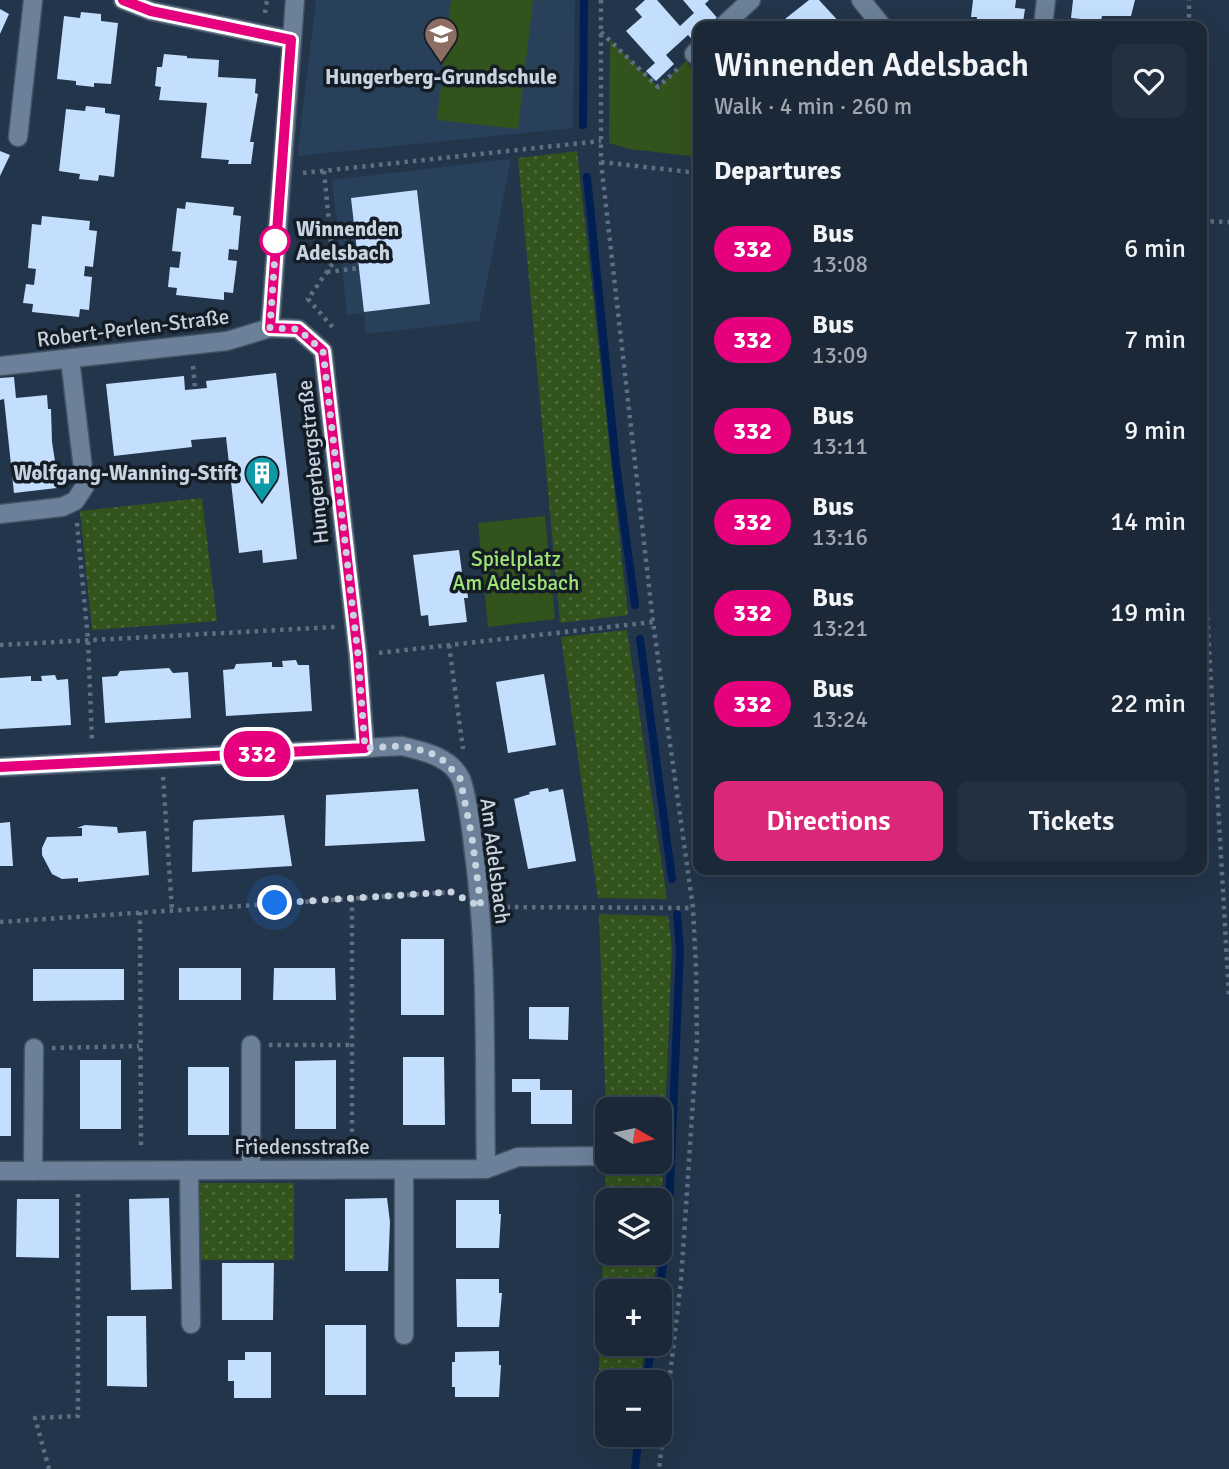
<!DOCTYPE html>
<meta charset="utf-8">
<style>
body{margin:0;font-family:Signika,sans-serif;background:#233040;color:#f1f3f6;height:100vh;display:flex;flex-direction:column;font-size:26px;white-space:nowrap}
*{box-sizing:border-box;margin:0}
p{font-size:23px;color:#9fa6ae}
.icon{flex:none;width:38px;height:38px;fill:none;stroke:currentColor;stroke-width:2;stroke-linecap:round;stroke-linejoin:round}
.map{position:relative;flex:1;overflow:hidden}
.drawer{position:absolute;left:693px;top:21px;width:514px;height:854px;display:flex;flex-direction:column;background:#1a2838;border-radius:14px;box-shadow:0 7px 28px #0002,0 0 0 2px #384453}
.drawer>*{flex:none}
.badge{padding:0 14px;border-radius:23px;font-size:24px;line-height:46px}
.needle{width:46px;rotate:99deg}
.buttons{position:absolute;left:595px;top:1097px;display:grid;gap:14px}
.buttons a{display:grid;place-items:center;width:77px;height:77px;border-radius:14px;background:#1a2838;box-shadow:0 7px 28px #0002,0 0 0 2px #384453;font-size:35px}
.you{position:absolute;width:35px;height:35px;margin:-18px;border:5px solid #fff;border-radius:50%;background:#1a73e8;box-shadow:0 0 0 10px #1a73e833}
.map>.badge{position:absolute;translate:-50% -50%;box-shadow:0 0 0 4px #fff}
h2{padding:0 21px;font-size:26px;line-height:63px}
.round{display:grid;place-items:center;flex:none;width:74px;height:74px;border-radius:14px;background:#233040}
.summary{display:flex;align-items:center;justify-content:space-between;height:119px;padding:0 21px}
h1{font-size:33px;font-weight:600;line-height:52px}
.action{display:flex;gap:14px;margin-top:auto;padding:14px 21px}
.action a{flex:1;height:80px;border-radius:14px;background:#db2777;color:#fff;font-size:28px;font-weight:600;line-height:80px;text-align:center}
.action a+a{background:#233040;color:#f1f3f6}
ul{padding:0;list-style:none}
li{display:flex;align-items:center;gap:21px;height:91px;padding:0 21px}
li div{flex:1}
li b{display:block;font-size:26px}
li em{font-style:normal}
li .badge{min-width:77px;font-weight:700;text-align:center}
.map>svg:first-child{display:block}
.built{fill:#284059}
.grass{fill:url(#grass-dots);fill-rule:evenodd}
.park{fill:#33531d}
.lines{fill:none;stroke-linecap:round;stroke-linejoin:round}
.stream{stroke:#002053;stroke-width:8}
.building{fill:#c4dffe}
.minor-casing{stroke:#445364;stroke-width:21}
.path{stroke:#5f6f81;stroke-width:4.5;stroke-dasharray:3.5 5;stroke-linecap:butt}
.minor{stroke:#6c8199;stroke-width:18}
.line-casing{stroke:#fff;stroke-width:16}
.line{stroke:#e6007e;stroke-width:10}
.walk{stroke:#c8d3e0;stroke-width:7;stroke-dasharray:0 12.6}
.stop-dot{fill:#fff;stroke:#e6007e;stroke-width:3.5}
.labels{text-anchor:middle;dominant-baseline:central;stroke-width:7;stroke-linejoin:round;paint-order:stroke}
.poi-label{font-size:21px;font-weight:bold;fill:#c8d3e0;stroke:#141c26}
.stop-label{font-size:21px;font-weight:bold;fill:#c8d3e0;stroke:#141c26;text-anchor:start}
.street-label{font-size:21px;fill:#c8d3e0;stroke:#141c26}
.park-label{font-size:21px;fill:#a0e476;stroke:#141c26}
</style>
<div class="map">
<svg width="1229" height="1469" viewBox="0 0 1229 1469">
<defs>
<pattern id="grass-dots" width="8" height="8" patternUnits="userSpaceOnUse" patternTransform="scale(1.75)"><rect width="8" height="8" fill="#33531d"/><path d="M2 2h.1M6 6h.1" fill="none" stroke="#4f6b3e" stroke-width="1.8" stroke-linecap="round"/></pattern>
</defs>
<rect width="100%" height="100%" fill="#23354a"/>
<g class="built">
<polygon points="316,0 575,0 573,128 297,156"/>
<polygon points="511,159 479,321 366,334 364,313 347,315 332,180"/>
</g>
<g class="grass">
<polygon points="577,151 628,615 560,623 518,158"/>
<polygon points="202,498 217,621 92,630 80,511"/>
<polygon points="627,630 667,899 598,898 561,637"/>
<path d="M599 914 668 916 672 948 660 1238V1200H607V1253H658L652 1291 607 1292V1344H645L640 1382H607V1402H598L607 1137ZM607 1110H660V1162H607Z"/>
<polygon points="200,1183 294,1183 294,1260 201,1260"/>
</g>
<g class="park">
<polygon points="451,0 533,0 518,129 437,120"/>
<polygon points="610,40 658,87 686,61 698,74 698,157 630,149 609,143"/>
<polygon points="545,516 555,619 488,627 478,523"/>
</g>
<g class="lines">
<g class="stream">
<polyline points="583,125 584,0"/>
<polyline points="587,177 616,464 635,605"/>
<polyline points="640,639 672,879"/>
<polyline points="659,1292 668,1231 680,951 677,914"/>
<polyline points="646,1382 652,1344"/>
<polyline points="635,1469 639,1435"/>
</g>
</g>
<g class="building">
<polygon points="645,0 657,0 680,26 694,13 683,0 709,0 705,4 720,21 714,26 698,26 698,31 691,38 688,35 666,55 674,64 656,81 646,71 655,63 626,31 642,17 635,9"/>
<polygon points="809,0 819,0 843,26 780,26 786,21 785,19"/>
<polygon points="973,0 1016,0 1015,8 1025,9 1023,22 1019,22 1019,26 976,26 977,17 971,17"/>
<polygon points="1073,0 1135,0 1131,16 1102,16 1101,21 1071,18"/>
<polygon points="0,9 9,14 0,34"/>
<polygon points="81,12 101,14 101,21 118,23 111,84 94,83 94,87 76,85 76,81 57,79 64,16 80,18"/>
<polygon points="164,54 187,56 187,58 219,60 218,77 256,79 255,93 258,94 250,142 254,142 251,164 228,164 229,160 201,158 207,103 159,100 161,87 155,86 157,67 162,67"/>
<polygon points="86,106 105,108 105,113 120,115 114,177 99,175 98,181 79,179 80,174 59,171 66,109 85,111"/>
<polygon points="0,151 10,155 0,176"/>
<polygon points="417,190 430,304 364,312 351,198"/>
<polygon points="186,202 234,207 233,215 241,216 238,250 229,249 228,260 237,261 233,293 224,292 224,300 176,295 177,288 168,287 170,267 179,268 181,252 172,251 177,208 185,209"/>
<polygon points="42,216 90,221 89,230 97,231 93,267 85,266 84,276 92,277 89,310 80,309 79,317 32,312 33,304 23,303 26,284 34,285 36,269 28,268 32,224 41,225"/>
<polygon points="276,373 297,559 263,563 262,550 239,553 226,437 191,440 192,447 114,456 106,384 184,376 185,390 207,388 206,381"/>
<polygon points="14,377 16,398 47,395 48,409 51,409 52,442 57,474 55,475 57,488 14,493 4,399 0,400 0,378"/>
<polygon points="459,550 463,580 466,580 468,598 464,598 467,622 429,626 428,615 421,616 413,555"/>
<polygon points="296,660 298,665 309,665 312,711 226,716 223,670 234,669 236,664 272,662 272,667 283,667 282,661"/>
<polygon points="169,668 173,673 188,672 191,718 105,723 102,677 117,676 120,671"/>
<polygon points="544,674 556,745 508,753 496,682"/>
<polygon points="55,675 57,680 68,679 71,725 0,729 0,678 31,676 31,681 42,681 41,676"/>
<polygon points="548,788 549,792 563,789 576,861 528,869 514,799 530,794 529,792"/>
<polygon points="418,789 425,841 325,846 326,795"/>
<polygon points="284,815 292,866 192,872 193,822 195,820"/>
<polygon points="10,822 13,866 0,866 0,823"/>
<polygon points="85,825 117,827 118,833 146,831 149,875 78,882 78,878 62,879 52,874 42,855 42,848 47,837 82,836 82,828 77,828"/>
<rect x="401" y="939" width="43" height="76"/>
<rect x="179" y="968" width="62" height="32"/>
<polygon points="274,968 335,968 336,1000 273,1000"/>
<polygon points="33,969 124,969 124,1000 33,1001"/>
<polygon points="529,1007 569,1007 568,1040 529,1039"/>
<polygon points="403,1057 444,1057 445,1125 403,1125"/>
<rect x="80" y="1060" width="41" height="69"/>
<polygon points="336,1060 336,1129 295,1129 295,1061"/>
<rect x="188" y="1067" width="41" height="68"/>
<rect x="0" y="1068" width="11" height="68"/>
<polygon points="512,1079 540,1079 540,1090 572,1090 572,1124 531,1124 531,1092 512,1092"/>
<polygon points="169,1198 172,1289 131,1290 129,1199"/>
<polygon points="387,1198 390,1222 388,1271 345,1271 345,1199"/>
<polygon points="17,1199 59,1199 59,1258 16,1257"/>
<polygon points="456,1200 499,1200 499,1214 501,1214 499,1248 456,1248"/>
<polygon points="222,1263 274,1263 273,1320 222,1320"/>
<polygon points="456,1279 499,1279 499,1293 502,1293 499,1327 457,1327"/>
<polygon points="107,1316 146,1316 147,1387 107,1386"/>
<rect x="325" y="1325" width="41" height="70"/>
<polygon points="499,1351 499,1365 501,1365 499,1397 455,1397 455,1387 452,1387 452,1362 455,1362 455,1352"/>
<polygon points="245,1352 271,1352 271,1398 234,1398 234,1381 228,1381 228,1360 245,1360"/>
</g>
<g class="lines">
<g class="minor-casing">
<g id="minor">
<polyline points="123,0 151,11 291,40"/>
<polyline points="295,0 270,328 298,329 323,351 358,655 365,748"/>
<polyline points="861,0 882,26"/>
<polyline points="723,26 751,0"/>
<polyline points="1043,26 1046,0"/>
<polyline points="694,54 698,50"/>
<polyline points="18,137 33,0"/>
<polyline points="0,366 227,341 270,328"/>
<polyline points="0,514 62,507 75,501 85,486 70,359"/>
<path d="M0 767 402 746C423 751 451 757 461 779 467 794 472 835 474 853 488 957 484 1064 486 1169"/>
<polyline points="251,1045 251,1170"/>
<polyline points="189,1170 191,1324"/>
<polyline points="404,1170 404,1335"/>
<polyline points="0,1171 486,1169 518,1157 602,1156"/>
<polyline points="33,1171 34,1048"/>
</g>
</g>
<g class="path">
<polyline points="601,0 601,162 653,622 693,908 696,968 697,1041 681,1281 659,1469"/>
<polyline points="265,13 267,0"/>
<polyline points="1189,26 1189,0"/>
<polyline points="601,32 658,87 681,66"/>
<polyline points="601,162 698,173"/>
<polyline points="324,171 333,263 308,299 335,330"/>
<polyline points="303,173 601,141"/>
<polyline points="1202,221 1229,222"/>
<polyline points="327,272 359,268"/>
<polyline points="193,366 195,389"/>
<polyline points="77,523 88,640 92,741"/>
<polyline points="1202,524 1229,996"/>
<polyline points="0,645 335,627"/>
<polyline points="449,645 463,749"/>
<polyline points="379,653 653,622"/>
<polyline points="163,777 172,910"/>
<polyline points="498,907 693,908"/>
<polyline points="140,912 141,1149"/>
<polyline points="0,922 451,892 457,895"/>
<polyline points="269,1045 352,1045"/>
<polyline points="52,1048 139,1046"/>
<polyline points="352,1149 352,898"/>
<polyline points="49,1469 35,1418 78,1416 78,1191"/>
</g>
<use href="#minor" class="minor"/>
</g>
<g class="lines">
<g class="line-casing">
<polyline id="line" points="0,767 365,748 358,655 323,351 298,329 270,328 291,40 151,11 123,0"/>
</g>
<use href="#line" class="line"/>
<polyline class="walk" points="275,903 451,892 481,907 472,837 460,778 444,761 429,752 402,746 365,748 358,655 323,351 298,329 270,328 276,239 275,241"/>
</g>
<defs>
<g id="school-pin" transform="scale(1.75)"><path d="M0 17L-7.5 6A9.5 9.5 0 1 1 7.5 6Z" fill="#8d6e63" stroke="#141c26"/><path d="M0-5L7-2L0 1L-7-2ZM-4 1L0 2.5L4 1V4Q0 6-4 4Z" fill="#fff"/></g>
<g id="building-pin" transform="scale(1.75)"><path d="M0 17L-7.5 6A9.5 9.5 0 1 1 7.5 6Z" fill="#0f9aa8" stroke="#141c26"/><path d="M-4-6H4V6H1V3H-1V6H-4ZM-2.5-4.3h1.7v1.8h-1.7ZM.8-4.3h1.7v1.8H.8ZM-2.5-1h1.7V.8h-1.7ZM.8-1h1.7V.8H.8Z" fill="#fff"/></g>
</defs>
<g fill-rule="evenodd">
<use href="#school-pin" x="441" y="34"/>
<use href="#building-pin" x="262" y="473"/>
</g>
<circle class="stop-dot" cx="275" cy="241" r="14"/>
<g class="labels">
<g class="poi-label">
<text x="441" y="77">Hungerberg-Grundschule</text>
<text x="238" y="473" text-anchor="end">Wolfgang-Wanning-Stift</text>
</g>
<g class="stop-label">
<text x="296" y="229">Winnenden<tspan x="296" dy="24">Adelsbach</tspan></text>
</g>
<g class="street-label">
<text transform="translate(133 328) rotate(-7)">Robert-Perlen-Straße</text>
<text transform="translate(313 462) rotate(-96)">Hungerbergstraße</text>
<text transform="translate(495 861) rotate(83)">Am Adelsbach</text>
<text x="302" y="1147">Friedensstraße</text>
</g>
<g class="park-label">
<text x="516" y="559">Spielplatz<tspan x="516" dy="24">Am Adelsbach</tspan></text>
</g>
</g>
</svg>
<div class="buttons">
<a><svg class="needle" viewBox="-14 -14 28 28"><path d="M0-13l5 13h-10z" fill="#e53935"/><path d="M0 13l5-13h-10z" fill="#9fa6ae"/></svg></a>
<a><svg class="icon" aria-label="layers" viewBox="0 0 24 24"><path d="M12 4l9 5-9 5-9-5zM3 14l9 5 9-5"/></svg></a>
<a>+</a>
<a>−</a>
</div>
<div class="you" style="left:275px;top:903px"></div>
<b class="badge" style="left:257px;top:754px;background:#e6007e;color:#fff">332</b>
<section class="drawer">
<div class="summary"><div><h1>Winnenden Adelsbach</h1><p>Walk · 4 min · 260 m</p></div><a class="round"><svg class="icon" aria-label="heart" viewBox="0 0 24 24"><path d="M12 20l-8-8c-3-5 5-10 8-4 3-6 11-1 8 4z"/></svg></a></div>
<h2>Departures</h2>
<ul>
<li><span class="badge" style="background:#e6007e;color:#fff">332</span><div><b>Bus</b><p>13:08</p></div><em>6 min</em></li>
<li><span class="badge" style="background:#e6007e;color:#fff">332</span><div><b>Bus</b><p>13:09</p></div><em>7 min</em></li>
<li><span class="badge" style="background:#e6007e;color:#fff">332</span><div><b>Bus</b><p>13:11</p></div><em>9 min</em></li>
<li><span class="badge" style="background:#e6007e;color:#fff">332</span><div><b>Bus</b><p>13:16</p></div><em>14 min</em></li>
<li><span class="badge" style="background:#e6007e;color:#fff">332</span><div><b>Bus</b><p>13:21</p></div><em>19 min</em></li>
<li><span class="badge" style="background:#e6007e;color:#fff">332</span><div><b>Bus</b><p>13:24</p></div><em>22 min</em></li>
</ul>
<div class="action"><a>Directions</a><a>Tickets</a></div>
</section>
</div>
